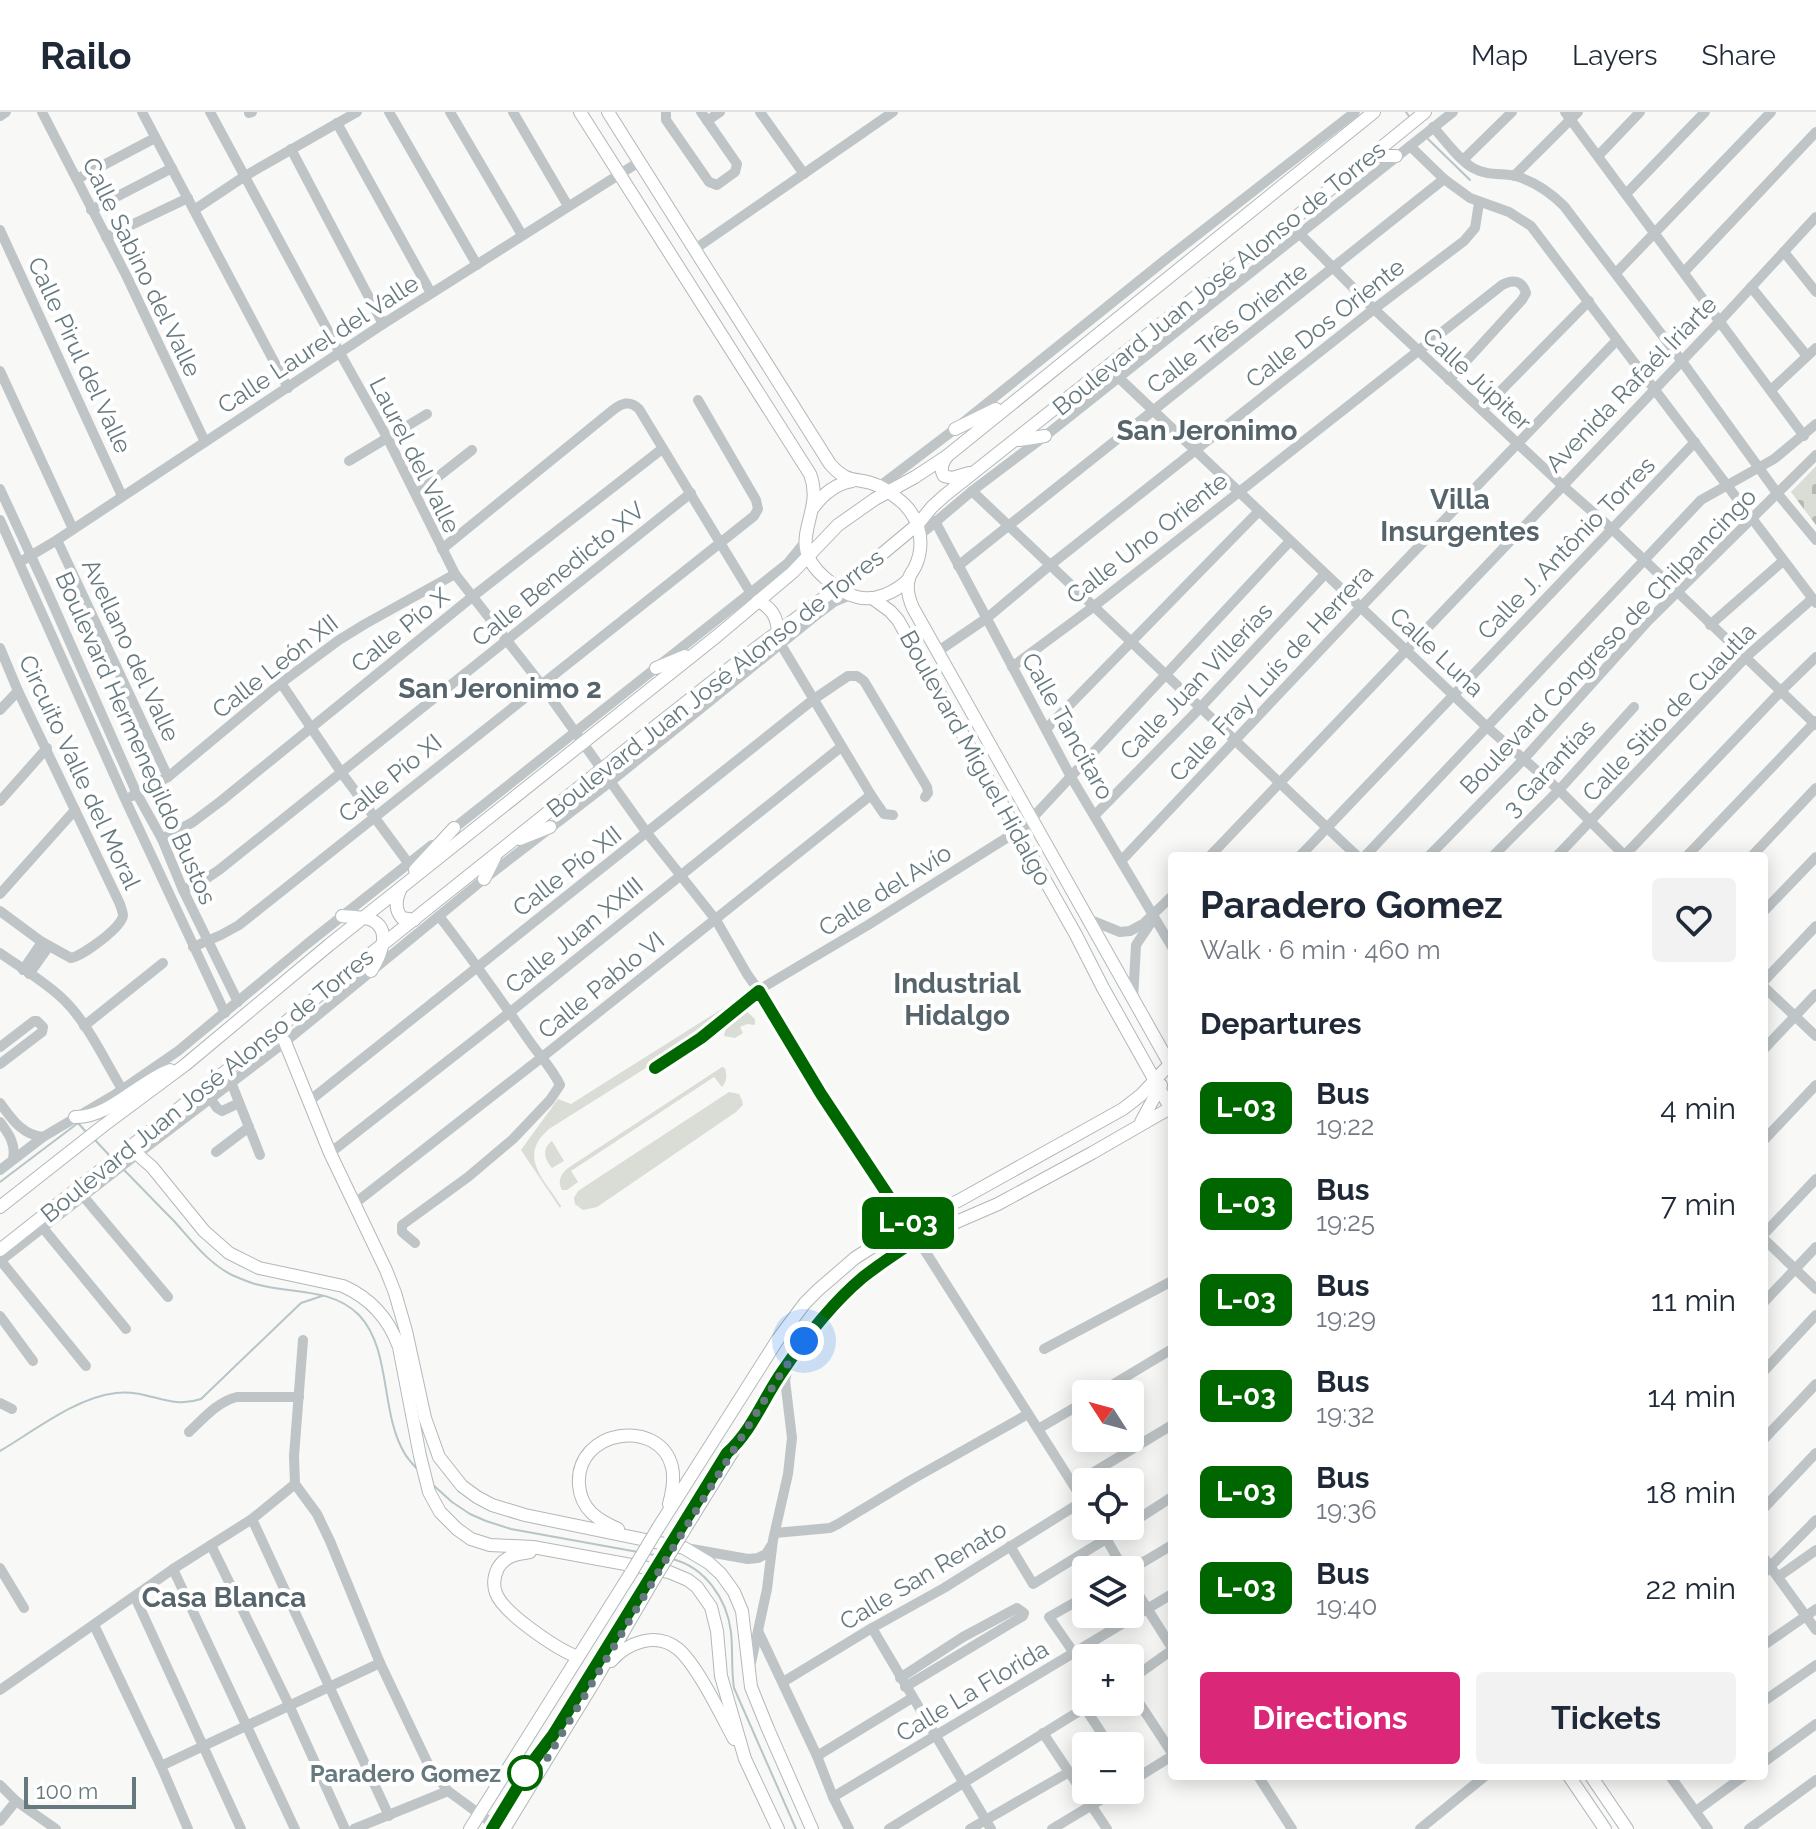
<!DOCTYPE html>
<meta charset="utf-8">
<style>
body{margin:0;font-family:Raleway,sans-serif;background:#f2f2f3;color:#1f2937;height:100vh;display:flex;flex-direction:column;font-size:30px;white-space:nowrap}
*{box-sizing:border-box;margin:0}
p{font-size:26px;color:#747a83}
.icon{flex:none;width:44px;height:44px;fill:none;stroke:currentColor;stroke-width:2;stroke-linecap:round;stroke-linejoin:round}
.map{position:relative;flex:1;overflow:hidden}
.drawer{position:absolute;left:1168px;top:740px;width:600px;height:928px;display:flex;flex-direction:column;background:#fff;border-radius:8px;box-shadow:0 4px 20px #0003}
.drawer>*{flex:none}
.badge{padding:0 16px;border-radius:12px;font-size:28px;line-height:52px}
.needle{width:52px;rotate:306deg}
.controls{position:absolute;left:1072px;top:1268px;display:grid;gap:16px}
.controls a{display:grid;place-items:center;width:72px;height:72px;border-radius:8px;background:#fff;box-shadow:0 4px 20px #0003;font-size:40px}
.scale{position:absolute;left:24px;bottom:20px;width:112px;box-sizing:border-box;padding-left:8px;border:4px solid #65797f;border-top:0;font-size:22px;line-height:28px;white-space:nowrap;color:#65797f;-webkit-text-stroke:6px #fff;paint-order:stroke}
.you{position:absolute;width:40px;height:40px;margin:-20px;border:6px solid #fff;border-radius:50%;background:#1a73e8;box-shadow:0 0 0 12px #1a73e833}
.map>.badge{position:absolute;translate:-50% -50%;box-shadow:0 0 0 4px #fff}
h2{padding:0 32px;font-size:30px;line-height:72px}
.round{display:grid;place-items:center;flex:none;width:84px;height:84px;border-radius:8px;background:#f2f2f3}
.head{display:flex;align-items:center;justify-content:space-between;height:136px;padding:0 32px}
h1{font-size:38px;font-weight:700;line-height:60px}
.primary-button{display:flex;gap:16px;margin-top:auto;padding:16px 32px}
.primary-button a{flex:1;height:92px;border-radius:8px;background:#db2777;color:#fff;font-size:32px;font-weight:700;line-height:92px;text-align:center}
.primary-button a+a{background:#f2f2f3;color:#1f2937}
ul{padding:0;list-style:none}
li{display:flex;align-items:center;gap:24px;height:96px;padding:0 32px}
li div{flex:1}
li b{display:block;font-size:30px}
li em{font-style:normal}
li .badge{min-width:88px;font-weight:700;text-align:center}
header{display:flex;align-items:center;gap:48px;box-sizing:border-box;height:112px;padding:0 40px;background:#fff;border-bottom:2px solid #e0e1e3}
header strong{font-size:38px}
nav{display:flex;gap:44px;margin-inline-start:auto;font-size:28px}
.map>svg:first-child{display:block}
.green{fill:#d9ddd5}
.cemetery{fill:url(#cemetery-stones)}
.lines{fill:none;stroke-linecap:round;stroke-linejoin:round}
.stream{stroke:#b6c5c7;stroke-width:2}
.major-casing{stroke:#b1b8ba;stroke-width:14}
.minor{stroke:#bfc5c7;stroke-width:10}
.major{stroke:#fff;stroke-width:12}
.major-bridge-casing{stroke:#b1b8ba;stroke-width:14;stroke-linecap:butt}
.major-bridge{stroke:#fff;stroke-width:12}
.line-casing{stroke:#fff;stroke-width:18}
.line{stroke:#060;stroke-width:12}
.walk{stroke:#65797f;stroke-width:8;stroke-dasharray:0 14.4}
.stop-dot{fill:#fff;stroke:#060;stroke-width:4}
.labels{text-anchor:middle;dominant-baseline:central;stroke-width:8;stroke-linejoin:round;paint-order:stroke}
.street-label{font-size:24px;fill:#65797f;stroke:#fff}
.stop-label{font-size:24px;font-weight:bold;fill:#65797f;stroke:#fff;text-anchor:end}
.quarter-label{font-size:28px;font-weight:bold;fill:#56656b;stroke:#fff}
</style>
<header>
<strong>Railo</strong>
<nav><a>Map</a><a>Layers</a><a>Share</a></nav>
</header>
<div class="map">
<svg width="1816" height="1717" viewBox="0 0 1816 1717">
<defs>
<pattern id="cemetery-stones" width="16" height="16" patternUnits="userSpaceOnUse" patternTransform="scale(2)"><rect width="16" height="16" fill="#d9ddd5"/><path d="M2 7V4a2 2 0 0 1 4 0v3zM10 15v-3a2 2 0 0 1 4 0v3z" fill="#b4b8b2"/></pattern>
</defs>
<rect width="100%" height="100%" fill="#f8f8f6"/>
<g class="green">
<path d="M736 888 738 891C679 938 613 976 549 1017 517 1044 544 1067 561 1094L560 1096 521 1038 558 987 571 992Z"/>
<path d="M744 897 755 907V913L747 912 740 915 743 921 735 926 724 924C726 912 734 904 744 897Z"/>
<path d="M722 955 725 956C727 964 727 969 722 975L714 965 571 1059 578 1070 567 1078H562C557 1069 561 1062 568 1056Z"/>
<polygon points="729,980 739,982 742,988 743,993 736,1000 597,1095 583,1098 575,1092 574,1086 578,1079"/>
<path d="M552 1029 564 1049 552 1056C545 1048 541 1037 552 1029Z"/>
</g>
<polygon class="cemetery" points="1816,354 1816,413 1791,380"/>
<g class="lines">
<g class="stream">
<polyline points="1406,0 1411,7"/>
<polyline points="1428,27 1470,68"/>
<polyline points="95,1028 110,1044"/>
<path d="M123 1057C140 1074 157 1092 174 1109 192 1129 208 1151 232 1163 239 1166 248 1170 255 1172 290 1182 331 1175 359 1203 392 1238 380 1302 405 1342 408 1347 412 1351 416 1356"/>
<polyline points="0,1070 78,1011 87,1021"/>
<path d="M0 1339C34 1319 77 1285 116 1281 149 1277 169 1298 201 1287L301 1191 322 1184"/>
<polyline points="432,1372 452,1390 470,1402 486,1409 511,1417 638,1440"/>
<polyline points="648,1442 662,1444"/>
<path d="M672 1447C705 1455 727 1487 731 1520 733 1539 731 1557 734 1576L796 1717"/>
</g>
<g class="major-casing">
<g id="major">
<path d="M580 0 810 362C826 403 782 429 825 466 835 475 845 482 857 485 875 490 896 480 909 467"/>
<path d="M608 0 830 352C849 374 858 364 879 374 888 378 897 386 904 392 921 409 925 434 915 455 913 459 910 462 909 466 906 476 909 487 913 496L1172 956"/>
<polyline points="1371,44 1396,44"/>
<polyline points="955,317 996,297"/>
<polyline points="1019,328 1045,324"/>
<path d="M947 344C943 350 939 357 944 364L952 366 969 361"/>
<path d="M813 396C823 382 835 372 852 369"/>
<polyline points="872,486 890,499 898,508 1076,823 1103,876 1172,999"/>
<path d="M758 489C772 496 777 505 778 520"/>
<polyline points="656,556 685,544"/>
<polyline points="520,727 550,715"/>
<polyline points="415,758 454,716"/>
<polyline points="484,767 495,745"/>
<path d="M401 776C396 786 394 797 402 806L414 808"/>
<path d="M342 804C350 805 361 805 369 807 394 815 380 845 371 859"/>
<polyline points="285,930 330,1041 386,1158 395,1181 406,1219 425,1306 439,1345 462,1374 477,1385 492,1393 525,1403 684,1436 709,1451 721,1462 734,1480 742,1499 751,1575 768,1617 812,1717"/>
<path d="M75 1005C109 1006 138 970 170 958"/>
<polyline points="1141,1010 1161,973"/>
<path d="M137 1042 152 1055 204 1119 229 1141 259 1156 343 1174C370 1186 389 1207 399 1235L420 1344 429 1380 440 1400 457 1417 471 1427 490 1433 533 1435 669 1460 688 1468 697 1475 711 1495 717 1519 721 1564 745 1647 778 1717"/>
<polyline points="0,1095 103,1014 185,953 329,833 717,524 793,460 838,413 875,387 915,365 947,344 1374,0"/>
<polyline points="0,1138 230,956 303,896 656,614 740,548 876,447 918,412 932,395 944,384 1290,110 1425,0"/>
<polyline points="658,1416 778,1227 805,1191 818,1178 855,1146 908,1112 958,1089 1123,997 1141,983 1170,952"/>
<path d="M618 1417C598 1408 581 1398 579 1373 575 1317 660 1305 672 1355 675 1368 672 1381 669 1392"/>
<polyline points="683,1420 780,1263 829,1198 861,1167 917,1127 998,1092 1092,1041 1172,995"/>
<path d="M530 1440C516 1442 505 1444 498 1456 494 1464 493 1473 496 1481 503 1501 558 1538 578 1545"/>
<path d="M611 1549C627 1531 656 1519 678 1537 697 1553 721 1603 734 1627"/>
<polyline points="1569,1664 1605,1717"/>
<polyline points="1591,1664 1627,1717"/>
<polyline points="470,1717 631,1461"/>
<polyline points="504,1717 594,1570 654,1467"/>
</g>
</g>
<g class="minor">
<polyline points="42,0 127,165 205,330"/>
<polyline points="142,0 288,276"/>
<polyline points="210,0 340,241 388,327 455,462 541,572 647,721 716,808 747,862 759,879 821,982 908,1112 1086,1393"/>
<polyline points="389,0 477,153"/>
<polyline points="450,0 522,123"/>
<polyline points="513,0 568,94"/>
<polyline points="666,0 666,8 709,70 717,73 735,60 737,52 701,0"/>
<polyline points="760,0 804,62"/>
<polyline points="1565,0 1804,324"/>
<polyline points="249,1 252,0"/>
<polyline points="0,4 6,0"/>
<polyline points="707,9 720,0"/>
<polyline points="337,11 431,181"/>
<path d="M1433 15C1446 29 1458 47 1473 56 1487 64 1502 61 1516 64 1535 70 1551 81 1564 94L1681 248 1777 381 1816 428"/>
<polyline points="1410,34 1444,67 1470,86 1509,100 1531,114 1816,491"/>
<polyline points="291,37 383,212"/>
<polyline points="1598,44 1640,0"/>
<polyline points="1463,48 1512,0"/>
<polyline points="1514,64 1578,0"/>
<polyline points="77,67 155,26"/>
<polyline points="1626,82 1705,0"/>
<polyline points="91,98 172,56"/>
<polyline points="194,98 245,64 357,0"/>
<polyline points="1290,110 1300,122 1374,197 1562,373 1612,417 1816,613"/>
<polyline points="0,118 122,384"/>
<polyline points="106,125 188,86"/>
<polyline points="695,137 893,0"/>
<polyline points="1784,140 1816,180"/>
<polyline points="1684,160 1816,20"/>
<polyline points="1616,161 1771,0"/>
<polyline points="1751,175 1807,244"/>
<polyline points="0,259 73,417"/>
<polyline points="1118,265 1487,615 1559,678 1625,744"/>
<polyline points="1771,278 1816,236"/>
<polyline points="1482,298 1589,189"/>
<polyline points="349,349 427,302"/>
<polyline points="880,374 955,317 1165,148 1355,0"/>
<polyline points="0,377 44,472 137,682 162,727 183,778 238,890"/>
<polyline points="972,379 1357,744"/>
<polyline points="416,382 472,338"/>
<polyline points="0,408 125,687 225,901"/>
<polyline points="935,409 1071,665 1172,835"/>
<polyline points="920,423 972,379 1045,324 1453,0"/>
<polyline points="57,428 168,665"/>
<path d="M442 437 613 298C622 291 630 288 639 297L750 480"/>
<polyline points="20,450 57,428 383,212 639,50"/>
<polyline points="958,454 1444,67"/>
<polyline points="1710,513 1783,449"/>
<polyline points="780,531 871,683 884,702 893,703"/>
<path d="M0 536 18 579 119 790C120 792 123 801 123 803 123 815 82 844 71 846L42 830 0 799"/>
<polyline points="937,540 987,506 1049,454 1374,197 1464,129 1475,116 1479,91"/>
<path d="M1012 555 1093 495 1502 173C1513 167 1522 168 1526 181L1522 188 1449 268"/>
<polyline points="281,571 341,660 409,752"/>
<polyline points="0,598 18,579"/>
<polyline points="1047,616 1259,399"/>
<polyline points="132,684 168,665 281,571 339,528 365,512 455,462"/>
<polyline points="0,689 47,636"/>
<polyline points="1095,703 1200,596 1325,462"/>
<polyline points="448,721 788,451 805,430"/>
<polyline points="162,727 193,710 221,689 472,485 662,337"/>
<polyline points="1210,744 1720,209 1816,105"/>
<polyline points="1300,744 1695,330"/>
<polyline points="1365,744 1701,388 1774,347 1816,312"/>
<polyline points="1429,744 1523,648 1648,509 1816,343"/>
<polyline points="1493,744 1559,678 1634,595"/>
<polyline points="1557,744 1746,545 1812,487"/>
<polyline points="1624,744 1781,579 1816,545"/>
<polyline points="1687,744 1816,609"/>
<polyline points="1752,744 1816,676"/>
<polyline points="1121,749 1360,496 1617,228"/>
<polyline points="183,778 204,768 219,758 691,381"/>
<polyline points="0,782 75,698"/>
<polyline points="1764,799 1816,745"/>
<polyline points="1088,807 1120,820 1130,819 1143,812 1172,784"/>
<polyline points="193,835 221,823 239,813 754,404 758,397 756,388 698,288"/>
<path d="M0 841C21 856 46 870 65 889 88 912 105 949 122 977"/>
<polyline points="23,858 42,830"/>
<polyline points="29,862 49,834"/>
<polyline points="1764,869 1816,814"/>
<polyline points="1764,875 1816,924"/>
<polyline points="759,879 767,873 868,813 1024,715 1290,429"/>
<polyline points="1133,888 1136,833 1152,809"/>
<polyline points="84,914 163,851"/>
<polyline points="0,935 34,909 37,909 43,915 42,920 0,952"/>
<polyline points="1764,937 1816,882"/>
<polyline points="231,970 260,1043"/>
<polyline points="210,986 217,996 222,999 239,991"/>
<polyline points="308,990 814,587 848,564 857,564 864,569 927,675 928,681 925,685"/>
<path d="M0 991C12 1007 22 1023 43 1025"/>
<path d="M0 1010C9 1022 16 1032 13 1047"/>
<polyline points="1764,1028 1816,973"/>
<polyline points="216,1040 249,1015"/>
<polyline points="330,1041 509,901 841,635"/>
<polyline points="0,1058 43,1025 114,983 178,939 307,832 432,733"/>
<polyline points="83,1084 168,1185"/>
<polyline points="354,1092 541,946 871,683"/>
<polyline points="43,1116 126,1217"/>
<polyline points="1764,1122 1816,1067"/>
<polyline points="1764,1127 1816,1177"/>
<path d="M415 1131 402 1120V1113L468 1065 513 1027 550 988 560 973C552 956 538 942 528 927 499 885 470 844 439 804"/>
<polyline points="0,1149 136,1043 285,930 484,767 610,670 814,505 834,490 851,483"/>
<polyline points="1,1149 86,1254"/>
<polyline points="1764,1190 1816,1135"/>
<polyline points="0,1204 33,1249"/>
<polyline points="1044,1237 1172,1169"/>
<polyline points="1764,1259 1816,1203"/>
<polyline points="1097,1282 1172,1237"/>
<polyline points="0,1291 12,1297"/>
<polyline points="1038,1317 1086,1289"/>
<path d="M189 1320C204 1306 217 1290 237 1285H299"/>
<polyline points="1764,1327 1816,1272"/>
<polyline points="295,1372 317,1402 330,1429 380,1551 429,1654 448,1679 500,1717"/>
<polyline points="295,1372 294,1344 303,1228"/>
<polyline points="1074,1372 1172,1313"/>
<polyline points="1764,1396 1816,1341"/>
<polyline points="252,1407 389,1704"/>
<polyline points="1130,1412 1172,1385"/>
<polyline points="1099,1414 1124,1458"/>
<polyline points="775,1421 830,1416 838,1412 911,1368 1028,1302"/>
<polyline points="211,1433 289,1593 345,1717"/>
<polyline points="1010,1434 1033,1472 1127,1414"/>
<polyline points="686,1436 748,1447 758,1446 766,1442 771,1434"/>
<polyline points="1764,1446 1816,1518"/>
<polyline points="0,1456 24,1496"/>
<polyline points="173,1457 295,1717"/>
<polyline points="1130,1458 1172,1433"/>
<polyline points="1764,1461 1816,1408"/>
<polyline points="1778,1465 1816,1438"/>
<polyline points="1130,1469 1172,1536"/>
<polyline points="135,1485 241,1717"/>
<polyline points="94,1513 161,1654 188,1717"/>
<polyline points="872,1516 991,1717"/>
<polyline points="758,1519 817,1644 833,1685 849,1717"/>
<polyline points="1764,1533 1816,1497"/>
<polyline points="1074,1541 1049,1505 1086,1484"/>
<polyline points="751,1551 767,1477 773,1428 788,1362 792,1326 785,1268 788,1256"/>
<polyline points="900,1566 963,1525 1017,1496 1024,1501 1023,1504 905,1575"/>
<polyline points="1130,1568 1172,1538"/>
<polyline points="783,1570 872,1516 944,1476 1083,1389"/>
<polyline points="1130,1577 1172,1641"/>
<polyline points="0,1578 173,1457 252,1407 295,1372"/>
<polyline points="1764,1589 1816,1553"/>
<polyline points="1085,1596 1110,1634"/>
<polyline points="1043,1621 1107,1717"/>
<polyline points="817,1644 912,1586"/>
<polyline points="1764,1650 1816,1612"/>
<polyline points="161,1654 380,1551"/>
<polyline points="1258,1664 1292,1717"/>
<polyline points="1670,1664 1708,1717"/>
<polyline points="1130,1670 1172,1644"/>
<polyline points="0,1673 16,1689 56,1717"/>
<polyline points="833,1685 1172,1482"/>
<polyline points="1696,1699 1744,1664"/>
<polyline points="0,1709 16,1689"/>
<polyline points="354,1717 448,1679"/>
<polyline points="889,1717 1094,1590"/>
<polyline points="970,1717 1069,1660"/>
<polyline points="1052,1717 1117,1678"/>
<polyline points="1420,1717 1485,1664"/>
<polyline points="1749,1717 1816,1668"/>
</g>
<use href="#major" class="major"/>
<g class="major-bridge-casing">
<g id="major-bridge">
<polyline points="631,1461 658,1416"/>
<polyline points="654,1467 683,1420"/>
</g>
</g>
<use href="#major-bridge" class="major-bridge"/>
</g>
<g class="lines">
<g class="line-casing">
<path id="line" d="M492 1717 534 1648 553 1623 727 1341C752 1319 763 1287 782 1260 805 1226 830 1193 862 1166 879 1152 899 1140 917 1127L821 982 759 879 701 926 655 956"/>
</g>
<use href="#line" class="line"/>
<polyline class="walk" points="525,1661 542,1655 668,1444 780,1263 804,1229"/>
</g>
<circle class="stop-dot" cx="525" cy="1661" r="16"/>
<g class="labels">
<g class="street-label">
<text transform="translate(142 155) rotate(64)">Calle Sabino del Valle</text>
<text transform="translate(1219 166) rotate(-39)">Boulevard Juan José Alonso de Torres</text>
<text transform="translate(1325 211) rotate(-38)">Calle Dos Oriente</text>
<text transform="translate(1227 216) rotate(-38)">Calle Três Oriente</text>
<text transform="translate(318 232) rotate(-33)">Calle Laurel del Valle</text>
<text transform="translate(80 243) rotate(65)">Calle Pirul del Valle</text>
<text transform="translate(1477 267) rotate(43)">Calle Júpiter</text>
<text transform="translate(1631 272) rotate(-46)">Avenida Rafaél Iriarte</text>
<text transform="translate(415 343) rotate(63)">Laurel del Valle</text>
<text transform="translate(1147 426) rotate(-38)">Calle Uno Oriente</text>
<text transform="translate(1566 436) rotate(-46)">Calle J. Antônio Torres</text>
<text transform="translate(558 462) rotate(-39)">Calle Benedicto XV</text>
<text transform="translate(400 518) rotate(-39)">Calle Pío X</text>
<text transform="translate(1608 529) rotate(-46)">Boulevard Congreso de Chilpancingo</text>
<text transform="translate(131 538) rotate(65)">Avellano del Valle</text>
<text transform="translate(1437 540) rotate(43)">Calle Luna</text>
<text transform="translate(275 554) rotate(-38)">Calle León XII</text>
<text transform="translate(1271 561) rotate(-47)">Calle Fray Luís de Herrera</text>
<text transform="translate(1196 569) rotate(-46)">Calle Juan Villerías</text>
<text transform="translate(715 571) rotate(-38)">Boulevard Juan José Alonso de Torres</text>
<text transform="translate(1669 600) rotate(-46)">Calle Sitio de Cuautla</text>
<text transform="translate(1068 614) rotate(61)">Calle Tancítaro</text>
<text transform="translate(136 626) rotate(66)">Boulevard Hermenegildo Bustos</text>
<text transform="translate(976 646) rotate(61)">Boulevard Miguel Hidalgo</text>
<text transform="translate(1549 656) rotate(-47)">3 Garantías</text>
<text transform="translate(80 660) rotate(65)">Circuito Valle del Moral</text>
<text transform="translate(390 666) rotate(-39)">Calle Pío XI</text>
<text transform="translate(567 759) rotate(-38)">Calle Pío XII</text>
<text transform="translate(885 778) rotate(-32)">Calle del Avío</text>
<text transform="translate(574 823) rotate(-39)">Calle Juan XXIII</text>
<text transform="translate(601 873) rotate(-39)">Calle Pablo VI</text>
<text transform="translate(207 973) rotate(-39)">Boulevard Juan José Alonso de Torres</text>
<text transform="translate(923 1463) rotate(-31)">Calle San Renato</text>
<text transform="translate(972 1579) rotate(-31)">Calle La Florida</text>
</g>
<g class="stop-label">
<text x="501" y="1661">Paradero Gomez</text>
</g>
<g class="quarter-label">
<text x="1207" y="318">San Jeronimo</text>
<text x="1460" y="387">Villa<tspan x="1460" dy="32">Insurgentes</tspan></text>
<text x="500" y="576">San Jeronimo 2</text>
<text x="957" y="871">Industrial<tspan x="957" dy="32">Hidalgo</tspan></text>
<text x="224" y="1485">Casa Blanca</text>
</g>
</g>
</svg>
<div class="controls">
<a><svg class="needle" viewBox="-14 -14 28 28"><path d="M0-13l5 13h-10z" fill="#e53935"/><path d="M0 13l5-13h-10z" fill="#747a83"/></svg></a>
<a><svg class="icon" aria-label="locate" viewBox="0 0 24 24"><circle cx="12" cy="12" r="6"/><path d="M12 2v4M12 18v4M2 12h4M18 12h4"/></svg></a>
<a><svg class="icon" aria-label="layers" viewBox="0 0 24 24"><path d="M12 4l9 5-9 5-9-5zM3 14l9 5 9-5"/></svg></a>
<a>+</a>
<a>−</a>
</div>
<div class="scale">100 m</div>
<div class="you" style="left:804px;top:1229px"></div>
<b class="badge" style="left:908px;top:1111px;background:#060;color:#fff">L-03</b>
<section class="drawer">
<div class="head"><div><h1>Paradero Gomez</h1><p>Walk · 6 min · 460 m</p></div><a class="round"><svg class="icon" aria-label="heart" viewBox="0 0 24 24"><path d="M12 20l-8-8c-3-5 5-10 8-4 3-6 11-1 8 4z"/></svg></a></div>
<h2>Departures</h2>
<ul>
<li><span class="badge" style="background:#060;color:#fff">L-03</span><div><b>Bus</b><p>19:22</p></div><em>4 min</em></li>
<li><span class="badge" style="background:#060;color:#fff">L-03</span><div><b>Bus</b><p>19:25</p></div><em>7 min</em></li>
<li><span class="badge" style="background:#060;color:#fff">L-03</span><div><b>Bus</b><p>19:29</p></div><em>11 min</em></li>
<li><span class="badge" style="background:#060;color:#fff">L-03</span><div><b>Bus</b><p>19:32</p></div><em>14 min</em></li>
<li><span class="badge" style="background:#060;color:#fff">L-03</span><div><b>Bus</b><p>19:36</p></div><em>18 min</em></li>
<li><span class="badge" style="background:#060;color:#fff">L-03</span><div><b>Bus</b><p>19:40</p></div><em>22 min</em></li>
</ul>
<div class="primary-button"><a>Directions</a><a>Tickets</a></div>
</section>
</div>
